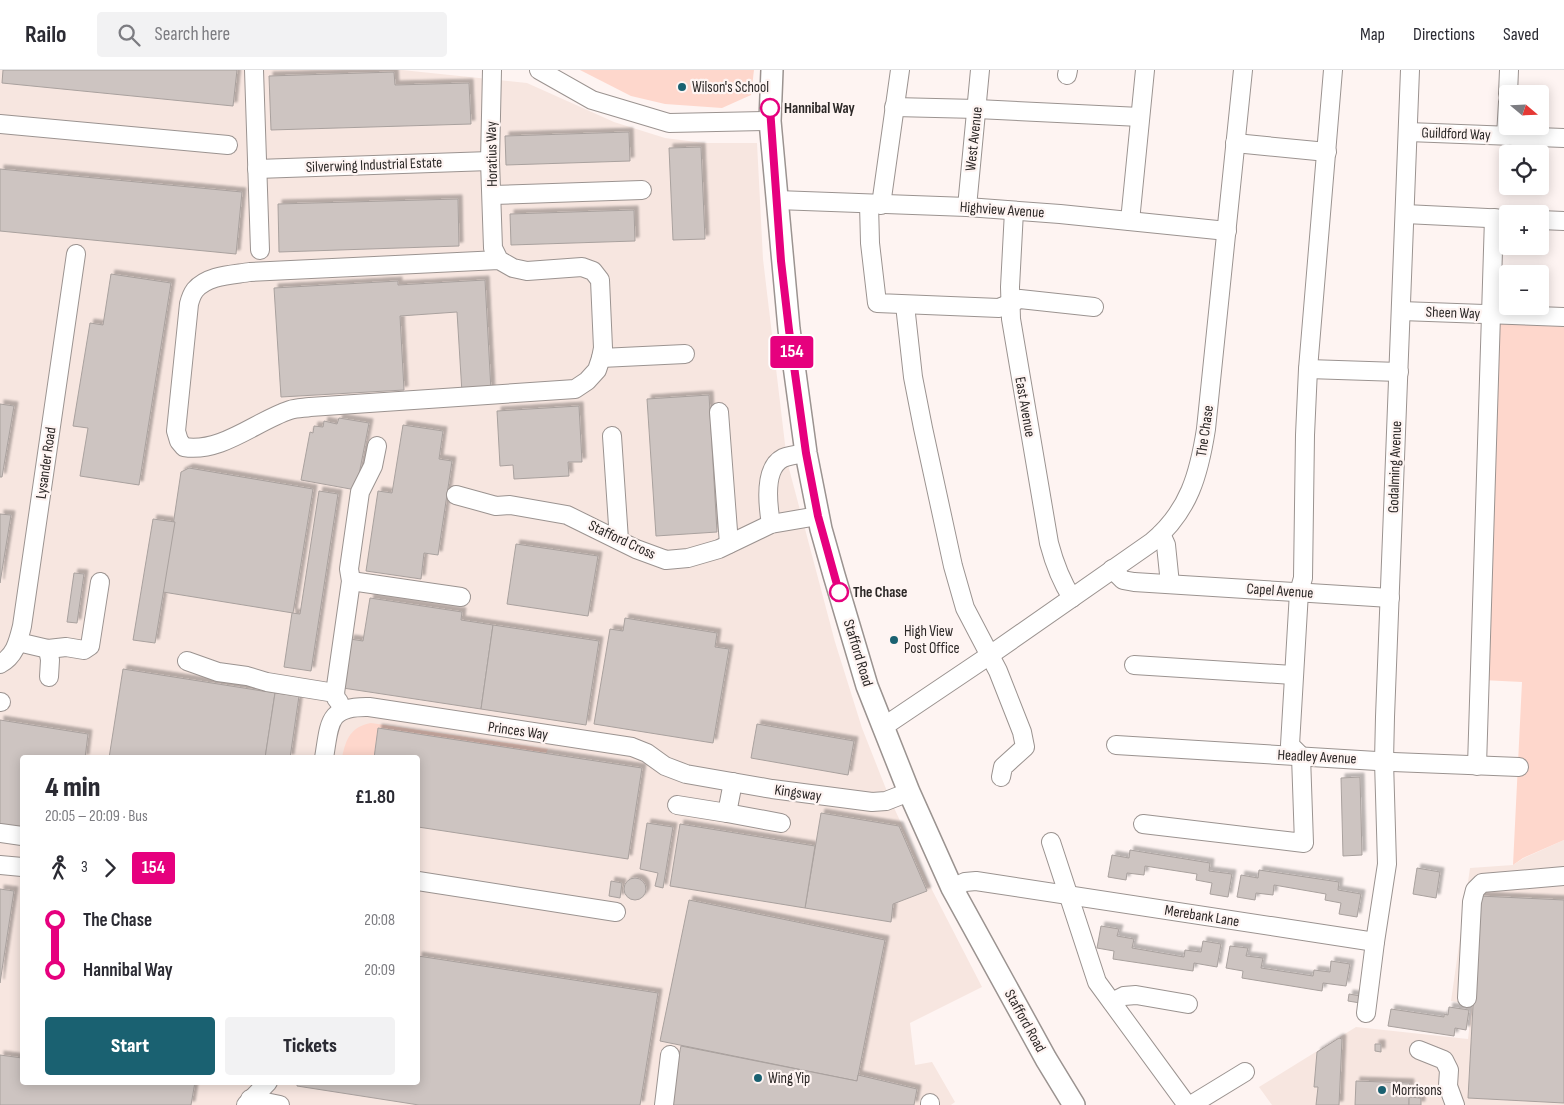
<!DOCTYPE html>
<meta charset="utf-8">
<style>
body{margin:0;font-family:"Sofia Sans Condensed",sans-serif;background:#f2f2f3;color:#2b2b33;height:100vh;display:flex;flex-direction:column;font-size:19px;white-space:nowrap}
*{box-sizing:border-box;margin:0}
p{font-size:16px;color:#7c7c81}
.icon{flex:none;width:28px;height:28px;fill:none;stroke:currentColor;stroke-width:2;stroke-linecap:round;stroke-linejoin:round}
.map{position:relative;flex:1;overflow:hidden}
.drawer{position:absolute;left:20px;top:685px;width:400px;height:330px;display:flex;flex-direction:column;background:#fff;border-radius:5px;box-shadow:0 2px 12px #0003}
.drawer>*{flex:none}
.badge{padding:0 10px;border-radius:4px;font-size:18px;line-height:32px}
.needle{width:32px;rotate:109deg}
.controls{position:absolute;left:1499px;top:15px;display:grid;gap:10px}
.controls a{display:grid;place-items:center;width:50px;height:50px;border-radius:5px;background:#fff;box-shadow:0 2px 12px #0003;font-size:25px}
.map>.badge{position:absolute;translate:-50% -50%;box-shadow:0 0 0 2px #fff}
.legs{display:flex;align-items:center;gap:8px;height:55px;padding:0 25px;font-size:16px}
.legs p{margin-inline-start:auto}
.head{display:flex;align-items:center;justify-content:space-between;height:85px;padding:0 25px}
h1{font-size:28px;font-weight:800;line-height:38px}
.action{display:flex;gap:10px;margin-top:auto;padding:10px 25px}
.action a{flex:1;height:58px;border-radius:5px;background:#1a6171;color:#fff;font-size:20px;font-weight:800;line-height:58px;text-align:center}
.action a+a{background:#f2f2f3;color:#2b2b33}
ul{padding:0 25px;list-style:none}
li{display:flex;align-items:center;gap:18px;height:50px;font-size:19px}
li i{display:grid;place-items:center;width:8px;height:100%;margin:0 6px;background:currentColor}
li i::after{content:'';width:12px;height:12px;margin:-6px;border:4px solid;border-radius:50%;background:#fff}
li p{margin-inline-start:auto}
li:first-child i{background:linear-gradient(#0000 50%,currentColor 0)}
li:last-child i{background:linear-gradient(currentColor 50%,#0000 0)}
header{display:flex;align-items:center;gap:30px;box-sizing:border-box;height:70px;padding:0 25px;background:#fff;border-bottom:1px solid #e1e1e2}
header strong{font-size:24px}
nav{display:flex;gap:28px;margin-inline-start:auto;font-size:18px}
.search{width:350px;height:45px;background:#f2f2f3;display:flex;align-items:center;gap:12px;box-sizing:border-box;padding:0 18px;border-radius:5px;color:#7c7c81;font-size:19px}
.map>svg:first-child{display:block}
.built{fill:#f7e6e0;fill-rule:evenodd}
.green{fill:#fed7cc}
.building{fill:#cdc4c1;stroke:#a9a19e;filter:url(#shadow)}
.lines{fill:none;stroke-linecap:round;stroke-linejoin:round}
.minor-casing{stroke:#9b9390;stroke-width:20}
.major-casing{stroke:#9b9390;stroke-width:24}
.minor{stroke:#fff;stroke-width:18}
.major{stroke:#fff;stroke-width:21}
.line-1-casing{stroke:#fff;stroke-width:11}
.line-1{stroke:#e6007e;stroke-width:8}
.poi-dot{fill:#1a6171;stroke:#fef4f2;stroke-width:2}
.stop-1-dot{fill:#fff;stroke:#e6007e;stroke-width:2.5}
.labels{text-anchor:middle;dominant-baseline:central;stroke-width:4.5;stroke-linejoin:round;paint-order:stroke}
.poi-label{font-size:15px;fill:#2c2827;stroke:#fef4f2;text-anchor:start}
.stop-label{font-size:15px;font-weight:bold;fill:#2c2827;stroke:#fef4f2;text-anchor:start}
.street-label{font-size:15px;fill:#2c2827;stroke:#fef4f2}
</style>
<header>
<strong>Railo</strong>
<div class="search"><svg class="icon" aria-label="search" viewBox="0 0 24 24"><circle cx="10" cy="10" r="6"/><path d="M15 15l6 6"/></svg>Search here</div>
<nav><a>Map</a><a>Directions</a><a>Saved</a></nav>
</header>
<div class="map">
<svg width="1564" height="1035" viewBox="0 0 1564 1035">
<defs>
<filter id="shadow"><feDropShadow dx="4" dy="-4" stdDeviation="1" flood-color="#0004"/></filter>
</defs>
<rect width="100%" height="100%" fill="#fef4f2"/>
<g class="built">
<path d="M0 0H402L527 13 614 52 665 68 705 73H757L763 189 787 391 835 572 862 658 890 729 929 814 982 917 910 953 915 995 932 992 955 1032 951 1035H0ZM22 688H418V1012H22Z"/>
<polygon points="1564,770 1564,1035 1272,1035 1259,1017 1356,957 1468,969 1472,934 1451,931 1470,798 1513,795 1524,788"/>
</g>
<g class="green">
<polygon points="580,0 754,0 751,25 722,38 665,34 631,26"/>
<polygon points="1491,244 1564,247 1564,770 1523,788 1513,795 1522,612 1482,610"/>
<path d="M371 653 548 679 546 683 378 658 374 687 342 688C346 668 351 657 371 653Z"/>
</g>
<g class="building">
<polygon points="3,0 237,0 233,36 2,13"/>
<polygon points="394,2 395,15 469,13 471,54 271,60 269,6"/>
<polygon points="629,62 630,91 506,95 505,66"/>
<polygon points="701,77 705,169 673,170 669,78"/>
<polygon points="0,99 242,122 236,184 0,161"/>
<polygon points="458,129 459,176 279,182 278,134"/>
<polygon points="634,140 635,171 511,175 510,144"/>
<polygon points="111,204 171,213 139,415 80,406 88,358 73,356 90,253 103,255"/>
<polygon points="485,210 491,321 462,323 457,242 400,246 404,320 281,327 274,218 398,211 398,215"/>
<polygon points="709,325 717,462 656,466 647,329"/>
<polygon points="0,334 14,336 2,407 0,407"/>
<polygon points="579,336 582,392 568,392 569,406 514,409 513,395 500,396 497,341"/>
<polygon points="339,348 369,353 356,420 301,410 310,362 313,363 314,356 323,357 324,351 337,354"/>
<polygon points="403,355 443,361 439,389 452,391 438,485 424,483 421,509 366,501 378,421 392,423"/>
<polygon points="189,398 313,419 293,543 163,522 181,402"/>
<polygon points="319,421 338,424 311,601 284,597 292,543 300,544"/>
<polygon points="0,444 11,445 0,513"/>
<polygon points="153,449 175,452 155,573 133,570"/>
<polygon points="516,474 598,486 588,546 507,534"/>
<polygon points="74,503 84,504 77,553 67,552"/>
<polygon points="370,528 462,542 461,550 493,555 481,639 343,618 350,569 363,571"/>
<polygon points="625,548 717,563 715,577 729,579 713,673 594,654 610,559 623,561"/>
<polygon points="493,555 599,571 586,655 481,639"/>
<polygon points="123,599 275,623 265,688 109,688"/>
<polygon points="275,623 299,626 290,688 265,688"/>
<polygon points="0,650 88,664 85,688 22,688 22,761 0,757"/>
<polygon points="757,654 854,671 848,705 751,688"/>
<polygon points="378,658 642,698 628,789 418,757 418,688 374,688"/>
<polygon points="1360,707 1362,785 1343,786 1341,708"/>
<polygon points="821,743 899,756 927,821 893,834 891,852 805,838"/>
<polygon points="647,753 673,757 663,818 655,816 658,803 640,799"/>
<polygon points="680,754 815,776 805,838 670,816"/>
<polygon points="1130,780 1210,793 1209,801 1232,804 1228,827 1210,824 1212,813 1196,810 1197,804 1145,796 1144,805 1127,803 1126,810 1108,807 1112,785 1129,788"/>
<polygon points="1417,798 1440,802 1436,828 1413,824"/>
<polygon points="1259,800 1339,812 1338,820 1361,824 1357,847 1339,844 1341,833 1325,830 1326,824 1274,815 1273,825 1256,823 1255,830 1237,827 1241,805 1258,808"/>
<circle cx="635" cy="819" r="11"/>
<polygon points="611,811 622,813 620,828 609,826"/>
<polygon points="0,819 14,821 0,913"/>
<polygon points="1479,826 1564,830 1564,1033 1468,1028"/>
<polygon points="689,830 885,870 857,1011 660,971"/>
<polygon points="1101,856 1119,859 1117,866 1134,869 1132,878 1184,887 1185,880 1201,882 1203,871 1221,874 1217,897 1194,893 1193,901 1113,889 1114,881 1097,878"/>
<polygon points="1230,876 1248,878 1246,886 1263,888 1261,898 1313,906 1314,900 1330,902 1331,891 1350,894 1346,916 1323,913 1322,921 1242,908 1243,901 1226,898"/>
<polygon points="418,886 658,923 640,1035 419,1035 297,1016 297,1012 418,1012"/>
<polygon points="1349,924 1361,926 1360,933 1348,931"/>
<polygon points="1449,937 1469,940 1466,960 1455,958 1454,966 1388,956 1391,939 1444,947 1444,944 1448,945"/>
<polygon points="1339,968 1342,969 1339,1035 1316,1035 1318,1017 1314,1017 1317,982"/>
<polygon points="1375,974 1381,974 1381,982 1375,981"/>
<polygon points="681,976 857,1011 858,1005 917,1019 914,1035 669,1035"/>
<polygon points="0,985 22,988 22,1012 195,1012 191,1035 0,1035"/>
<polygon points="1356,1011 1410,1013 1409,1035 1355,1035"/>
<polygon points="1409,1027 1421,1028 1421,1035 1409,1035"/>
</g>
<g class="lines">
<g class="minor-casing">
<g id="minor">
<polyline points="254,0 260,180"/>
<path d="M492 0 490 91 493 178 499 190 513 198 527 201 582 197 593 201 600 210 603 278 601 288 597 300 587 311 575 319 310 337C303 338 296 338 290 340 256 351 222 383 184 377L179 371 176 361 189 234C190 230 192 224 195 220 208 205 232 205 250 202L499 190"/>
<polyline points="539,0 592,30 669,53 770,51"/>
<polyline points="1067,5 1068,0"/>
<polyline points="1508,24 1509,0"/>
<polyline points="894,37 977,39 1140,47"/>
<polyline points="0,54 228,75"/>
<polyline points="1408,62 1564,68"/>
<polyline points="1506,66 1508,32"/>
<polyline points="1235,73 1327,82"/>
<polyline points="257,99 490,91"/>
<polyline points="492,125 642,120"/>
<polyline points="777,130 967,137 1060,144 1227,161"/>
<polyline points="869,134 870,173 877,233 999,238 1020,229 1094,237"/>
<polyline points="881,135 900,0"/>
<polyline points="967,137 980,0"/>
<path d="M1014 141 1010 217 1011 249 1049 473C1054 492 1061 511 1072 528"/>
<polyline points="1405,144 1508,149"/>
<polyline points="1540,150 1564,151"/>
<polyline points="1130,151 1145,0"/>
<polyline points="905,235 913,307 923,358 953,496 965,538 998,601 1022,662 1025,677 1003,697 1001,707"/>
<polyline points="1401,241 1564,247"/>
<polyline points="601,288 685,284"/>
<polyline points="1308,299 1399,302"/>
<polyline points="719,342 729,474"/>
<polyline points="612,366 619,470"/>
<polyline points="456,425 496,436 510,435 567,445 636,479 666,490 688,488 719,479 771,454 818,446"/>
<path d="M771 454C768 436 763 398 783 388 790 385 799 384 806 383"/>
<polyline points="1161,464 1166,475 1170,514"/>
<polyline points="1112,499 1123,510 1134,512 1390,528"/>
<polyline points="351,511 461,527"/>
<polyline points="18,572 48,579 66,577 84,580 90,576 100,512"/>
<polyline points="48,579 50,590 49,607"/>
<polyline points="187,591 218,602 247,606 267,612 335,623 336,628 339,632"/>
<path d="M0 594C15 586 18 572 22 556L76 184"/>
<polyline points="1134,595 1293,605"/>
<polyline points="335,623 351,511 349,499 360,422 373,396 377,376"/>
<polyline points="0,632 1,632"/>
<path d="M883 657 990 585 1152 472C1189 441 1199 404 1206 359L1243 0"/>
<polyline points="1116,675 1393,692 1519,697"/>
<path d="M324 688C330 653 327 636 369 637L632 677 647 683 665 696 686 704 772 719 872 732 886 731 909 722"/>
<polyline points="1477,696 1494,148"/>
<polyline points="677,735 727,743 733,712"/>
<polyline points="727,743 781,753"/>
<polyline points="1143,754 1304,773 1301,686 1290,675 1299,522 1303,508 1305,365 1308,299 1333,0"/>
<polyline points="0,763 22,766"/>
<polyline points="1051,772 1097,912 1187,1035"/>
<polyline points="0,795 22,797"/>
<polyline points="418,811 616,842"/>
<polyline points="952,818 965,812 976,811 1375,872 1387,794 1384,691 1385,647 1410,0"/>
<polyline points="1467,928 1472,832 1475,820 1482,813 1564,806"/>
<polyline points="1112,932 1124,926 1136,925 1188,934"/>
<polyline points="1366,943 1375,872"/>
<polyline points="1419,980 1444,990 1449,1000 1448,1016 1455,1035"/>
<polyline points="250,1029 280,1035"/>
<polyline points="246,1035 268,1012"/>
<polyline points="664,1035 670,985"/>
<polyline points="930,1035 930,1033"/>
<polyline points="1191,1035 1245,1002"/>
</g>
</g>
<g class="major-casing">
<polyline id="major" points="772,0 770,51 789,259 806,383 821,459 834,505 867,616 909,722 952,818 1046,989 1074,1035"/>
</g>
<use href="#minor" class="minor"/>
<use href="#major" class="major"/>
</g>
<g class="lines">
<g class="line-1-casing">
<polyline id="line-1" points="770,38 781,191 789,260 806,383 818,446 839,522"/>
</g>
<use href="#line-1" class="line-1"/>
</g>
<g class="poi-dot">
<circle cx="682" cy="17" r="5"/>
<circle cx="894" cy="570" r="5"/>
<circle cx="758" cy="1008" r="5"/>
<circle cx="1382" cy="1020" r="5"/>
</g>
<g class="stop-1-dot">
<circle cx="770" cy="38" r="9"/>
<circle cx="839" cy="522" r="9"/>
</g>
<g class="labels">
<g class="poi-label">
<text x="692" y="17">Wilson's School</text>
<text x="904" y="561">High View<tspan x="904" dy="17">Post Office</tspan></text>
<text x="768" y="1008">Wing Yip</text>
<text x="1392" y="1020">Morrisons</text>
</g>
<g class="stop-label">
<text x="784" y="38">Hannibal Way</text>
<text x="853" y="522">The Chase</text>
</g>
<g class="street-label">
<text transform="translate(1456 64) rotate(2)">Guildford Way</text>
<text transform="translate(974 69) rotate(-84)">West Avenue</text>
<text transform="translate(492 84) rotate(-91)">Horatius Way</text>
<text transform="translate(374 95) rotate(-2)">Silverwing Industrial Estate</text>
<text transform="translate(1002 140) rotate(4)">Highview Avenue</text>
<text transform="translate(1453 243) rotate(2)">Sheen Way</text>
<text transform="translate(1025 337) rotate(80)">East Avenue</text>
<text transform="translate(1205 361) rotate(-82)">The Chase</text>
<text transform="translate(46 393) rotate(-82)">Lysander Road</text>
<text transform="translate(1395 397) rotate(-88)">Godalming Avenue</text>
<text transform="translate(622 470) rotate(25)">Stafford Cross</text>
<text transform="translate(1280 521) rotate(4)">Capel Avenue</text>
<text transform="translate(858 583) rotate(73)">Stafford Road</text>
<text transform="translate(518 661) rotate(8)">Princes Way</text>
<text transform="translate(1317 687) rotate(3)">Headley Avenue</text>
<text transform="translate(798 723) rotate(8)">Kingsway</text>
<text transform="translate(1202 846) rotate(9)">Merebank Lane</text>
<text transform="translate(1025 951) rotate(61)">Stafford Road</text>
</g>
</g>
</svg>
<div class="controls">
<a><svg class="needle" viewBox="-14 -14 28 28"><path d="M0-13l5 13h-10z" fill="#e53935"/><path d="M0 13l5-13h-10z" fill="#7c7c81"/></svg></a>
<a><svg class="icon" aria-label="locate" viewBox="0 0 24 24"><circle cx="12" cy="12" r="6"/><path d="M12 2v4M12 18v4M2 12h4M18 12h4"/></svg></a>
<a>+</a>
<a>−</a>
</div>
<b class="badge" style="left:792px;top:282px;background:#e6007e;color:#fff">154</b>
<section class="drawer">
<div class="head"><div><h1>4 min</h1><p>20:05 – 20:09 · Bus</p></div><b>£1.80</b></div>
<div class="legs"><svg class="icon" aria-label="walk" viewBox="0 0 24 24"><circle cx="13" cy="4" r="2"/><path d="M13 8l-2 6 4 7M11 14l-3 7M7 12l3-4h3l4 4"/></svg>3<svg class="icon" aria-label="forward" viewBox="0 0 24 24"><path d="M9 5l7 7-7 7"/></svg><b class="badge" style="background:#e6007e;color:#fff">154</b></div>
<ul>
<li><i style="color:#e6007e"></i><b>The Chase</b><p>20:08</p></li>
<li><i style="color:#e6007e"></i><b>Hannibal Way</b><p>20:09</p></li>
</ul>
<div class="action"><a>Start</a><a>Tickets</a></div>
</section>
</div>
